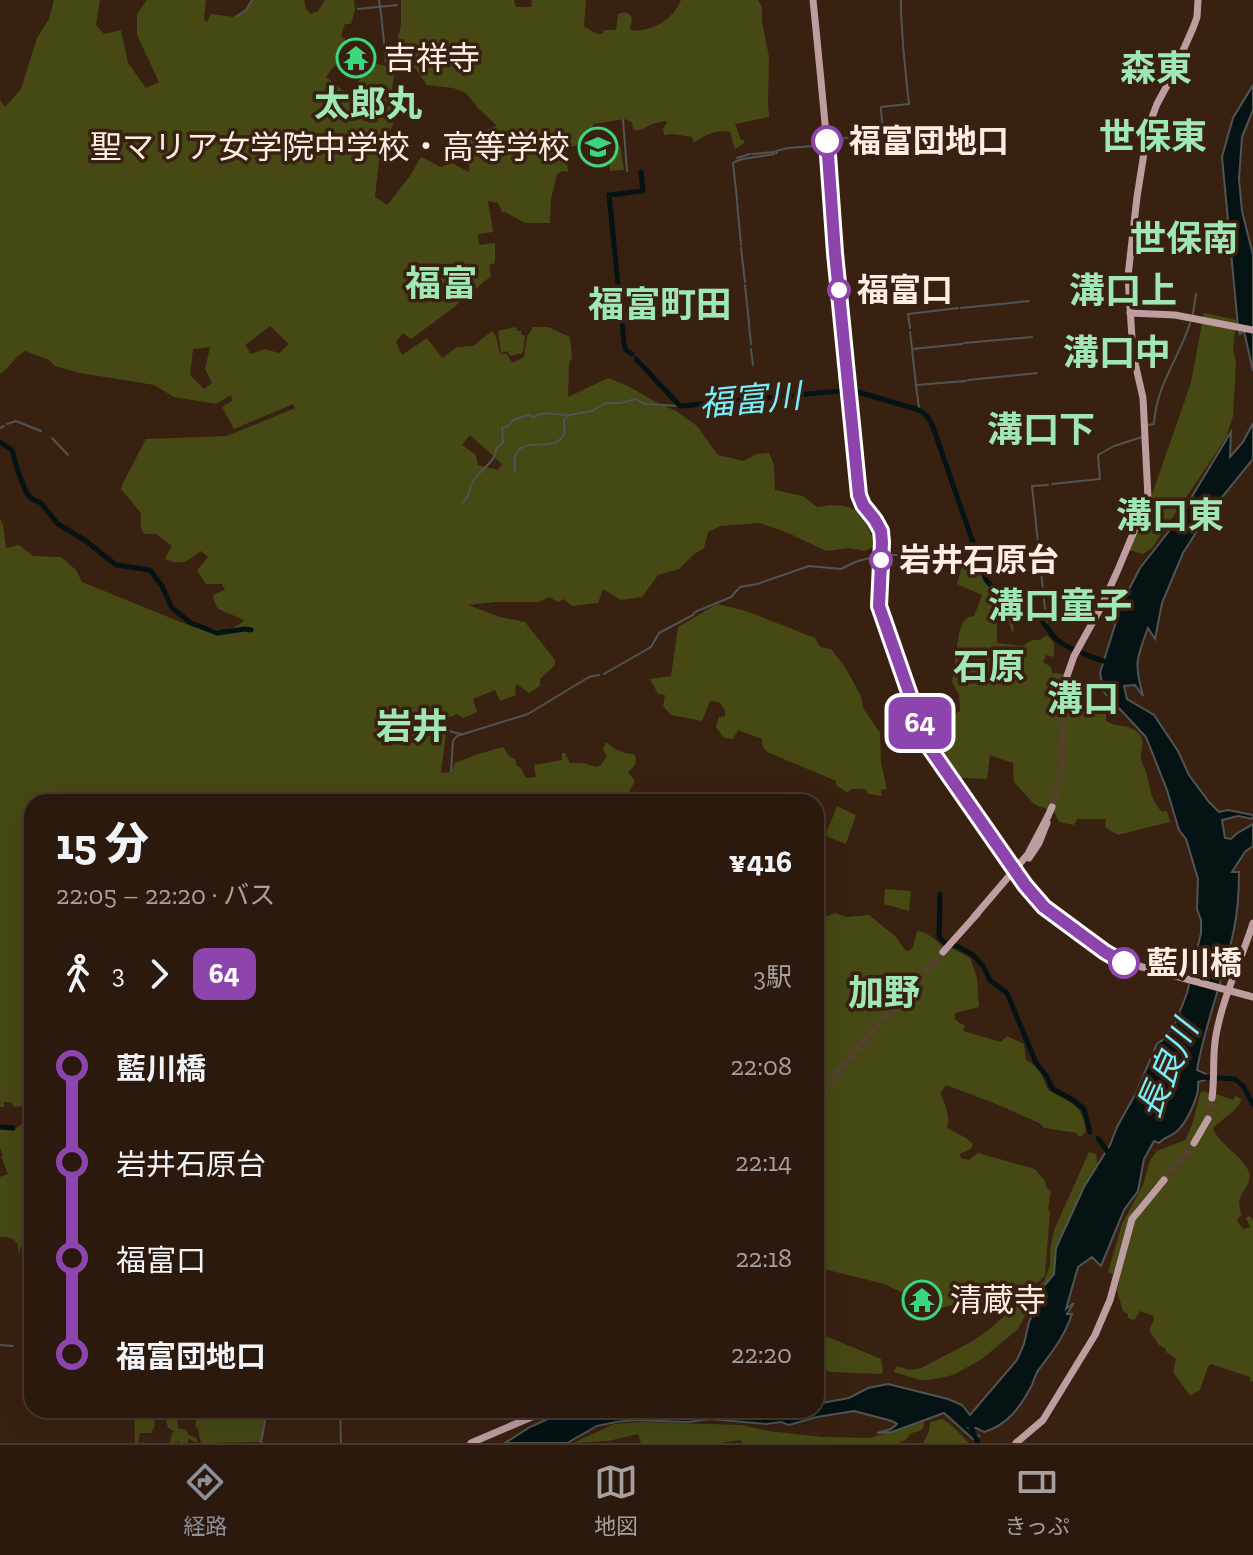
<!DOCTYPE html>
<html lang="ja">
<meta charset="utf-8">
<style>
body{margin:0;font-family:"Zilla Slab","Noto Sans JP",serif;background:#332217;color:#f1f3f6;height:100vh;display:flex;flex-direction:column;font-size:30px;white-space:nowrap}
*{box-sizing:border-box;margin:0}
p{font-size:26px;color:#a6a09e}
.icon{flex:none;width:44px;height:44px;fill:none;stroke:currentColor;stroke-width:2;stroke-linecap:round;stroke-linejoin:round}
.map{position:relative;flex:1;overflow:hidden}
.details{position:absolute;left:24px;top:794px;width:800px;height:624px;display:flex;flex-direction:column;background:#2b190e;border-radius:24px;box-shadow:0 8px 32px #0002,0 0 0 2px #47382e}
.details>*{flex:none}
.badge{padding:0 16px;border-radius:12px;font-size:28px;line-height:52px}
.map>.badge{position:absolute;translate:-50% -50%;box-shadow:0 0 0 4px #fff}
.legs{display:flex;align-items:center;gap:12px;height:88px;padding:0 32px;font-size:26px}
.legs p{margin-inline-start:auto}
.head{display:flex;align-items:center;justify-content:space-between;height:136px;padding:0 32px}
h1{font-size:44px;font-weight:800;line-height:60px}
ul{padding:0 32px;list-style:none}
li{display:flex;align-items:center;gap:28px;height:96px;font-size:30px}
li i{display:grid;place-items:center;width:12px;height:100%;margin:0 10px;background:currentColor}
li i::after{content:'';width:20px;height:20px;margin:-10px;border:6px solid;border-radius:50%;background:#2b190e}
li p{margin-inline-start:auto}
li:first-child i{background:linear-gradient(#0000 50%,currentColor 0)}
li:last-child i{background:linear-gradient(currentColor 50%,#0000 0)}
.menu{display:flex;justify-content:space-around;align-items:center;height:112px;border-top:2px solid #47382e;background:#2b190e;font-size:22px;color:#a6a09e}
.menu a{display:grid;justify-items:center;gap:4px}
.menu .active{color:#8c9099}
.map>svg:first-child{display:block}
.green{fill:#464914;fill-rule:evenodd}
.water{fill:#051315;stroke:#505453;stroke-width:2}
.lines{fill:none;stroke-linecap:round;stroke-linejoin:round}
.stream{stroke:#505453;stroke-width:2}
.river{stroke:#051315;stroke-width:5}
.major-tunnel{stroke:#574031;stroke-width:7;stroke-dasharray:7 3.5;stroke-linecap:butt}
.major{stroke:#bd9da0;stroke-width:7}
.major-bridge{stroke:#bd9da0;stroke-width:7}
.line-1-casing{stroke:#fff;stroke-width:18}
.line-1{stroke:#8e44ad;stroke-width:12}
.stop-1-dot{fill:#fff;stroke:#8e44ad;stroke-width:4}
.labels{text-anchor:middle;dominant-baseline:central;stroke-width:7;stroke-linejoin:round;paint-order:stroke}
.poi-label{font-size:32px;fill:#feede3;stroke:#392112;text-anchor:start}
.stop-label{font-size:32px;font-weight:bold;fill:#feede3;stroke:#392112;text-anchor:start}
.water-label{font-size:34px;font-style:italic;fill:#77eefa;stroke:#392112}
.quarter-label{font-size:36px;font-weight:bold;fill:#9fe7b5;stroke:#392112}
</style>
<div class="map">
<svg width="1253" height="1443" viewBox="0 0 1253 1443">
<rect width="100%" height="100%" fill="#392112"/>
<g class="green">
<path d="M54 0H100L96 25 104 34 121 30 128 63 146 88 159 82 137 35V14L147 0H206L204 19 207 22 211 14 233 17 246 11 251 0H304L306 9 311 14 318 11 325 0H354L355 10 351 24H345L341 35C351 46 356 54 345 67H338L335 65 326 77 349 95 365 72 360 69 364 62 383 65 395 71 392 88 397 113 379 160 375 197 387 205 410 176 421 157 441 167 452 163 469 172V156L462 139 497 126 478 108 466 93 453 88 427 85 397 43 401 24V0H514L516 7H531L532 0H586L584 26 597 34H603L604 30H616L618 14C624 12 628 11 632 18L630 30C651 33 673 20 681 0H758L762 7V21L769 57 768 103 769 117 735 124 741 140H744V143L735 149 730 132C716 129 704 135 694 143L692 137 673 134 664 135 663 129 667 123 666 121C661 122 656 123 652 124 644 128 642 131 633 130L632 122 624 119 594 124 590 140 566 149 568 172 562 171 557 174 551 199 550 223H525L505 212H502L498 203 488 201 493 232 478 234 479 245 495 243V263L489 265 491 276 453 308 411 339 403 333 396 342 402 355 427 338 442 358 457 347 473 346 492 331 496 336 500 354H507L512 363 524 357 527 337 533 327H548L570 337 572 357 569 364 568 397 608 378 628 386 654 401 676 411 697 426 718 455 743 461 757 454 769 453 774 464 775 490 803 496 817 507C855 501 864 511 875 546L865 551 849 548 826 551 788 533 760 523 721 526 708 532 704 548 693 555 679 569 658 575 642 597 621 600 603 589 598 603 572 606 564 599 558 602 549 597 539 602H496L468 605 500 617 525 622 555 660V665L540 679V686L529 693 517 684 515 688 516 695 500 701 495 690 473 699 477 712 464 718 457 714C443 721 434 719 421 712L413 716 419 739 440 732 446 733 441 773 451 772 455 763 475 755 503 747 509 756 515 759 517 766 521 768 526 778 536 777 534 765 562 760V753H565L570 763H583L597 767 601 765 607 756 603 750 606 742C613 748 624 755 634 754L636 759 635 765 628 772 635 781 623 802H32V1105L14 1107 11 1102H4V1107H0V518L3 525 6 548 19 545 33 556 61 557 76 570 82 582 193 627 196 624C213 630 230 635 244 620L218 609 213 599 214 594 225 590 222 584H206L197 570 208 557 201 551C186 562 183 566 165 559L172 546 156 534H144L141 528V513L121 489 123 483 146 439 227 436 295 408 293 404 234 429 222 407 232 401 231 395 216 404 174 397 154 385 80 373 55 366 49 360 25 351C15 356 10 368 0 374V100L5 107 21 89 37 38 49 19ZM270 326 289 344 279 353 265 349 251 354 245 345ZM210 347 205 369 212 383 204 389 190 375 193 349ZM470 435 502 464 498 470 478 465 476 455 462 445Z"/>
<polygon points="620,145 624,170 610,171 609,161 595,163 596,147"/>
<polygon points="1204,313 1236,320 1233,350 1236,362 1233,416 1226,438 1152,548 1143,554 1129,550 1150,500 1184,403 1191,382"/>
<polygon points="516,327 517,331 521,331 521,334 525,336 523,353 510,356 508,351 501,353 498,331"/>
<path d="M963 562 979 572 989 588 1014 598 1020 605 1012 616 1014 631 1012 632 1007 616 997 617V643L1023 646 1032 640H1040L1047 635 1054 643V657L1046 655 1043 662 1051 667 1052 673C1067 673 1078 679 1088 690L1087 694 1079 700 1083 704 1097 702 1106 714V721C1115 727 1126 724 1136 731 1147 740 1140 749 1141 760 1142 764 1145 768 1146 772 1151 789 1149 797 1162 812L1167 811 1170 822 1118 835 1105 827 1106 819H1077L1074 825 1059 822 1054 812 1034 804 1014 782 1013 763 990 755 987 779 963 778 953 775 950 769 952 766 938 751 933 750 925 731 929 726 937 721 942 701 947 704 949 711 955 714 960 711 959 695 952 682 959 633 963 622 968 617 974 616 982 595 957 584Z"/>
<polygon points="717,604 746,611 815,638 820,647 831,649 845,667 861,696 863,708 880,733 881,763 887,789 881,790 882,796 869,794 865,789 851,789 848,793 836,785 836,781 767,752 763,747 762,739 738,730 733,739 724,738 716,727 719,717 725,716 725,710 719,702 710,701 702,721 671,715 663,706 665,695 658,694 650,679 671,676 678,627"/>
<polygon points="837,806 856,815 846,844 828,837 826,834"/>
<polygon points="885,889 911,891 909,911 884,904"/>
<path d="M835 913 846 917 869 915 896 937 905 950 909 951 913 947 917 931C926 931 942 943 946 952L952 948 970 958 977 978 979 1007 955 1013V1019L959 1023 965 1025 963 1031 1001 1042 1007 1036 1024 1044 1026 1060C1040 1067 1043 1077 1048 1090 1070 1103 1083 1104 1086 1131L1082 1136H1078L1077 1133 1044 1128 1041 1124 994 1103 946 1085 940 1094C946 1105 950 1116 947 1128L966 1138 973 1144 971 1149 960 1154 961 1158 969 1160 978 1153 1035 1169 1045 1181 1046 1187 1051 1191 1048 1210 1050 1212 1045 1275C1041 1280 1038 1284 1031 1283L1025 1289V1292L1017 1296 1006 1295 1005 1300C990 1303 985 1303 971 1302 961 1301 950 1307 939 1308L936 1315H930L931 1313 928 1312 929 1300 922 1294 919 1289 913 1290 910 1296 884 1284 816 1267V927L827 916Z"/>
<path d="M1201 1091 1216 1094 1233 1100 1235 1096 1242 1099C1238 1110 1221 1120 1213 1128 1220 1147 1242 1154 1249 1172 1253 1184 1240 1192 1239 1202 1239 1204 1241 1213 1241 1215L1237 1220 1242 1228 1244 1229 1250 1227 1246 1218 1249 1216 1253 1220V1381H1250V1377L1211 1364 1208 1367 1200 1390 1192 1395 1189 1394 1173 1372 1176 1359 1166 1352V1349L1159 1345 1149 1330 1154 1320V1316L1140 1311 1134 1320 1128 1318V1314L1123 1311 1117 1291 1128 1239 1135 1218 1160 1183 1157 1182 1135 1209 1128 1221 1113 1274 1108 1272 1122 1224 1143 1185 1150 1160 1157 1151 1185 1140 1192 1125Z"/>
<path d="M32 1118V1231L28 1232V1229L31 1228 28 1223 26 1227 24 1228 25 1237 18 1255C18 1252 19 1249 18 1246 17 1239 6 1236 0 1237V1177L8 1174 1 1156 3 1155 0 1148V1125H8L13 1130Z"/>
<polygon points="1089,1152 1096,1154 1098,1166 1054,1274 1040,1288 1018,1329 982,1359 953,1375 930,1380 920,1380 894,1372 897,1366 909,1370 921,1368 971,1342 991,1328 1044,1281 1050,1265 1050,1250 1054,1230"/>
<polygon points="816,1332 881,1359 883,1371 881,1374 831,1372 816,1366"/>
<polygon points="163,1410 164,1410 166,1415 167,1413 171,1413 171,1410 177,1410 178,1428 186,1430 189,1435 196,1438 198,1443 189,1439 187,1443 180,1443 178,1441 177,1443 170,1443 172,1433 175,1432 168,1428"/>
<polygon points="194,1410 266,1410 261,1442 201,1443 197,1426 195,1429 196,1418"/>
<polygon points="134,1411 150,1411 151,1415 153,1415 155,1426 151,1433 140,1433 138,1441 139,1443 135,1443"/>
<path d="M942 1419C953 1424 960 1435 969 1443H923L929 1432 930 1422Z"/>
<path d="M642 1422 742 1425 769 1431 823 1437 870 1438 924 1422C924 1433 918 1430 910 1434L906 1440 898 1443H742L741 1440 720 1443H641L638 1434 608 1441 573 1443 614 1424Z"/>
</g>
<g class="water">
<polygon points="1253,85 1253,110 1242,137 1239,179 1242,211 1253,255 1253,371 1244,331 1240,334 1238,326 1222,157 1233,118"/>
<path d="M1253 423V459L1206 517 1183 553 1162 603 1155 639 1148 628C1136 659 1134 664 1143 696L1135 685 1124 686 1127 699 1154 715 1178 751 1189 775 1209 802 1219 812 1228 810 1253 815V819L1238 816 1222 820 1225 838 1231 839 1236 834 1253 824V846L1245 852 1232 872H1239C1239 891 1238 910 1234 929 1225 976 1205 1022 1197 1070L1206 1074 1205 1080 1198 1082C1200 1095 1187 1123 1176 1132 1171 1136 1164 1138 1159 1143L1154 1141 1144 1159 1138 1191 1124 1210 1101 1266 1092 1257 1078 1267 1066 1309 1074 1303 1067 1314H1072C1065 1335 1053 1351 1040 1368 1036 1372 1034 1379 1032 1385 1021 1406 1008 1425 984 1432L976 1428H969L979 1436 973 1439 944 1413 892 1432 877 1433 891 1429 897 1424 892 1421 854 1411 817 1417 789 1425 781 1422 766 1424 710 1419 688 1422 635 1420 616 1422 597 1426 567 1443H505L530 1427 568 1410H764L772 1412 816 1410V1404L849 1398 868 1388 888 1384 948 1399 962 1405 970 1415 1017 1360 1024 1344 1029 1322 1042 1295 1044 1286 1054 1274 1056 1248 1084 1187 1110 1145 1117 1127 1136 1093 1157 1044 1164 1039 1175 1024 1187 993 1201 933V920L1197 909 1198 879 1186 839 1179 830 1167 790 1146 737 1104 692 1100 673 1122 603 1140 568 1177 521 1231 432 1230 457 1243 442Z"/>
</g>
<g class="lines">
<g class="stream">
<polyline points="379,0 382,21"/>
<polyline points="358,9 397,5"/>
<polyline points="901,12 901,0"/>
<polyline points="901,14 903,43"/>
<polyline points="237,16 246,10 252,0"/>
<polyline points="382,23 386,62"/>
<polyline points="903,45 906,76"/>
<polyline points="881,107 909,104 906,77"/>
<polyline points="881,109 883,133"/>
<polyline points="623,120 627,171"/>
<polyline points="844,138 881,133"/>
<polyline points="828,144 842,143 843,140"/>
<polyline points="776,151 788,148 826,145"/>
<polyline points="776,153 777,153"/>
<polyline points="752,154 774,152"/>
<polyline points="737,158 750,154"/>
<polyline points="734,162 743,159 774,154"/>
<polyline points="733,163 737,200"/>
<polyline points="737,202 741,245"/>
<polyline points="741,248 745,282"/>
<polyline points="745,285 749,323"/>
<polyline points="961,308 1029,301"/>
<polyline points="1193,314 1196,294"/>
<polyline points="749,325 751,344"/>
<polyline points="910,328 908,314 958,308"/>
<polyline points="910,332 912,348"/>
<polyline points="964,343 1032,337"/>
<polyline points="751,349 753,365"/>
<polyline points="968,380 1037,373"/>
<polyline points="916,385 912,349 962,344"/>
<polyline points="919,408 916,385 966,381"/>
<polyline points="7,424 16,421 41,431"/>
<path d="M1148 425 1154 424C1156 385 1179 359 1190 323"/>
<polyline points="0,428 4,426"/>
<polyline points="52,438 68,455"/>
<path d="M515 472C509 426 554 458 564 434 565 430 564 425 564 420L569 415 592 411 606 403H620L636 399 645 404 680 406"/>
<polyline points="1052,484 1100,479 1098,455 1114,446 1142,437"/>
<path d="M462 503C473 493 467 489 474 480 481 468 496 462 496 449L503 442 502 428 509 426 513 420 528 415 533 417 544 413 567 415"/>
<polyline points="886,555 904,555 929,552 952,554 979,569 986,580"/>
<polyline points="1047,628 1032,486 1048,485"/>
<polyline points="604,674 651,647 659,633 693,615 695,612 731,597 740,587 757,584 809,566 841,569 855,562 880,555"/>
<polyline points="414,717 432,727 461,734"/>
<polyline points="451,771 453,741 457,736 528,714 589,677 599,675"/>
<polyline points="0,1345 13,1346"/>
<polyline points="340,1410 341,1443"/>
<polyline points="261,1443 267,1410"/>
</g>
<g class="river">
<polyline points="632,354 626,350 624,343 609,195 643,191 641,172"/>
<path d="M636 359 680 406 851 390 916 409C926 413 929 418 933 427L986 580C996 593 1011 593 1023 601 1038 611 1045 627 1056 639 1064 647 1096 659 1107 662"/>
<polyline points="0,442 12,450 17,469 26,492 32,499 41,503 58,524 86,541 116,565 150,570 162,586 172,608 191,623 217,633 245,629 251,630"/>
<polyline points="940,894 939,937 946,944 957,946 973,955 983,966 990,980 1007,993 1036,1063 1045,1074 1053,1089 1073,1100 1084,1109 1090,1132"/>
<polyline points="1201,1077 1235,1079 1244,1087 1253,1105"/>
<polyline points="0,1127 13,1128"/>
<polyline points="1098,1138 1109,1154"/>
<polyline points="969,1422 978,1443"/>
</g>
<g class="major-tunnel">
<polyline points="1052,807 1061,774 1063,704 1067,676"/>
<polyline points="816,1100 849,1058 943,952"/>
<polyline points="1208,1119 1212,1098"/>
<polyline points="1164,1180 1194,1143"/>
</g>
<g class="major">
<path d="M813 0C830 165 843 330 859 495L863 505 875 520 881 531 882 542 879 606 927 744 1030 892 1044 907 1120 961 1253 997"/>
<polyline points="1130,313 1175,315 1253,330"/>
<polyline points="1067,676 1074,656 1100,609 1117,572 1148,498 1143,398 1133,354 1128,276 1137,197 1148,128 1157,104 1170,80 1193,28 1197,17 1198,0"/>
<polyline points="1048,816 1052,807"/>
<polyline points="1029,858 1039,843 1047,823"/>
<polyline points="943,952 977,914"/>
<path d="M1212 1098C1215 1077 1212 1056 1216 1035 1223 996 1241 961 1253 923"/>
<polyline points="1194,1143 1208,1119"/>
<polyline points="471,1443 548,1410"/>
<polyline points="1016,1443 1043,1420 1095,1335 1110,1300 1132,1219 1164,1180"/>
</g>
<polyline class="major-bridge" points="974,917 1028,854 1048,816"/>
</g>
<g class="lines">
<g class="line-1-casing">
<polyline id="line-1" points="827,141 835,253 859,495 863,505 875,520 881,531 882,542 879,606 927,744 1025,885 1044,907 1105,952 1124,963"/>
</g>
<use href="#line-1" class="line-1"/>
</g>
<defs>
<g id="temple-ring" transform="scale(2)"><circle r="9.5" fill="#392112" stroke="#3ad77f" stroke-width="1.5"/><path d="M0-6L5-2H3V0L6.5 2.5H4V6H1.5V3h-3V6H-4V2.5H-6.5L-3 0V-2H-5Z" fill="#3ad77f"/></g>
<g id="school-ring" transform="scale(2)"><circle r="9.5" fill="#392112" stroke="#3ad77f" stroke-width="1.5"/><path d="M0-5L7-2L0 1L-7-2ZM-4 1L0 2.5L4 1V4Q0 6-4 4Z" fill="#3ad77f"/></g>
</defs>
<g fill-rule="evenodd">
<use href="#temple-ring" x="356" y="58"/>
<use href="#school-ring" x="598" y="147"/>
<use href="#temple-ring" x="922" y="1300"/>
</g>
<g class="stop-1-dot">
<circle cx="827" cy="141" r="14"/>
<circle cx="839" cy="290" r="10"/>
<circle cx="881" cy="560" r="10"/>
<circle cx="1124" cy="963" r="14"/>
</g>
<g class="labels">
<g class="poi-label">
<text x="384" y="58">吉祥寺</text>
<text x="570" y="147" text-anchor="end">聖マリア女学院中学校・高等学校</text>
<text x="950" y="1300">清蔵寺</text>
</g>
<g class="stop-label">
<text x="849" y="141">福富団地口</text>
<text x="857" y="290">福富口</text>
<text x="899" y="560">岩井石原台</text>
<text x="1146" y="963">藍川橋</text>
</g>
<g class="water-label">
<text transform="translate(750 400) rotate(-5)">福富川</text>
<text transform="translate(1167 1069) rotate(-66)">長良川</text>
</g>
<g class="quarter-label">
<text x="1156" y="68">森東</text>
<text x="368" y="103">太郎丸</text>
<text x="1153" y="136">世保東</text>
<text x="1184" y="238">世保南</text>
<text x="441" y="283">福富</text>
<text x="1123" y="290">溝口上</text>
<text x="660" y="304">福富町田</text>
<text x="1117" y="352">溝口中</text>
<text x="1041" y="429">溝口下</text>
<text x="1170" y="515">溝口東</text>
<text x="1060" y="605">溝口童子</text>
<text x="989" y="666">石原</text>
<text x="1083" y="698">溝口</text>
<text x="412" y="726">岩井</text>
<text x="884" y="992">加野</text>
</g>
</g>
</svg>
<b class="badge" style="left:920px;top:723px;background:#8e44ad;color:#fff">64</b>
<section class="details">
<div class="head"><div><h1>15 分</h1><p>22:05 – 22:20 · バス</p></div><b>¥416</b></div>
<div class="legs"><svg class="icon" aria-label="walk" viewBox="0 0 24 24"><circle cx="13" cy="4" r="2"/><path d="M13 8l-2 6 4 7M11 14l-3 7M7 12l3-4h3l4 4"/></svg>3<svg class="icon" aria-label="forward" viewBox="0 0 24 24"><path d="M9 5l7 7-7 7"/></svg><b class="badge" style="background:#8e44ad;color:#fff">64</b><p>3駅</p></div>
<ul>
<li><i style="color:#8e44ad"></i><b>藍川橋</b><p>22:08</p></li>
<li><i style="color:#8e44ad"></i><span>岩井石原台</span><p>22:14</p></li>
<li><i style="color:#8e44ad"></i><span>福富口</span><p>22:18</p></li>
<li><i style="color:#8e44ad"></i><b>福富団地口</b><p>22:20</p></li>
</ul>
</section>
</div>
<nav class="menu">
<a class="active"><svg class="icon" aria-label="directions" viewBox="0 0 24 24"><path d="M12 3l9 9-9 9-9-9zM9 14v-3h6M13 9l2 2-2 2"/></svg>経路</a>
<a><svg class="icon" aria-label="map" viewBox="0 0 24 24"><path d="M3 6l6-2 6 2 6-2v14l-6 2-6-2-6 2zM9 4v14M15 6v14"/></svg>地図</a>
<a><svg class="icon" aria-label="tickets" viewBox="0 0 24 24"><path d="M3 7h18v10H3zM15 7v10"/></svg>きっぷ</a>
</nav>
